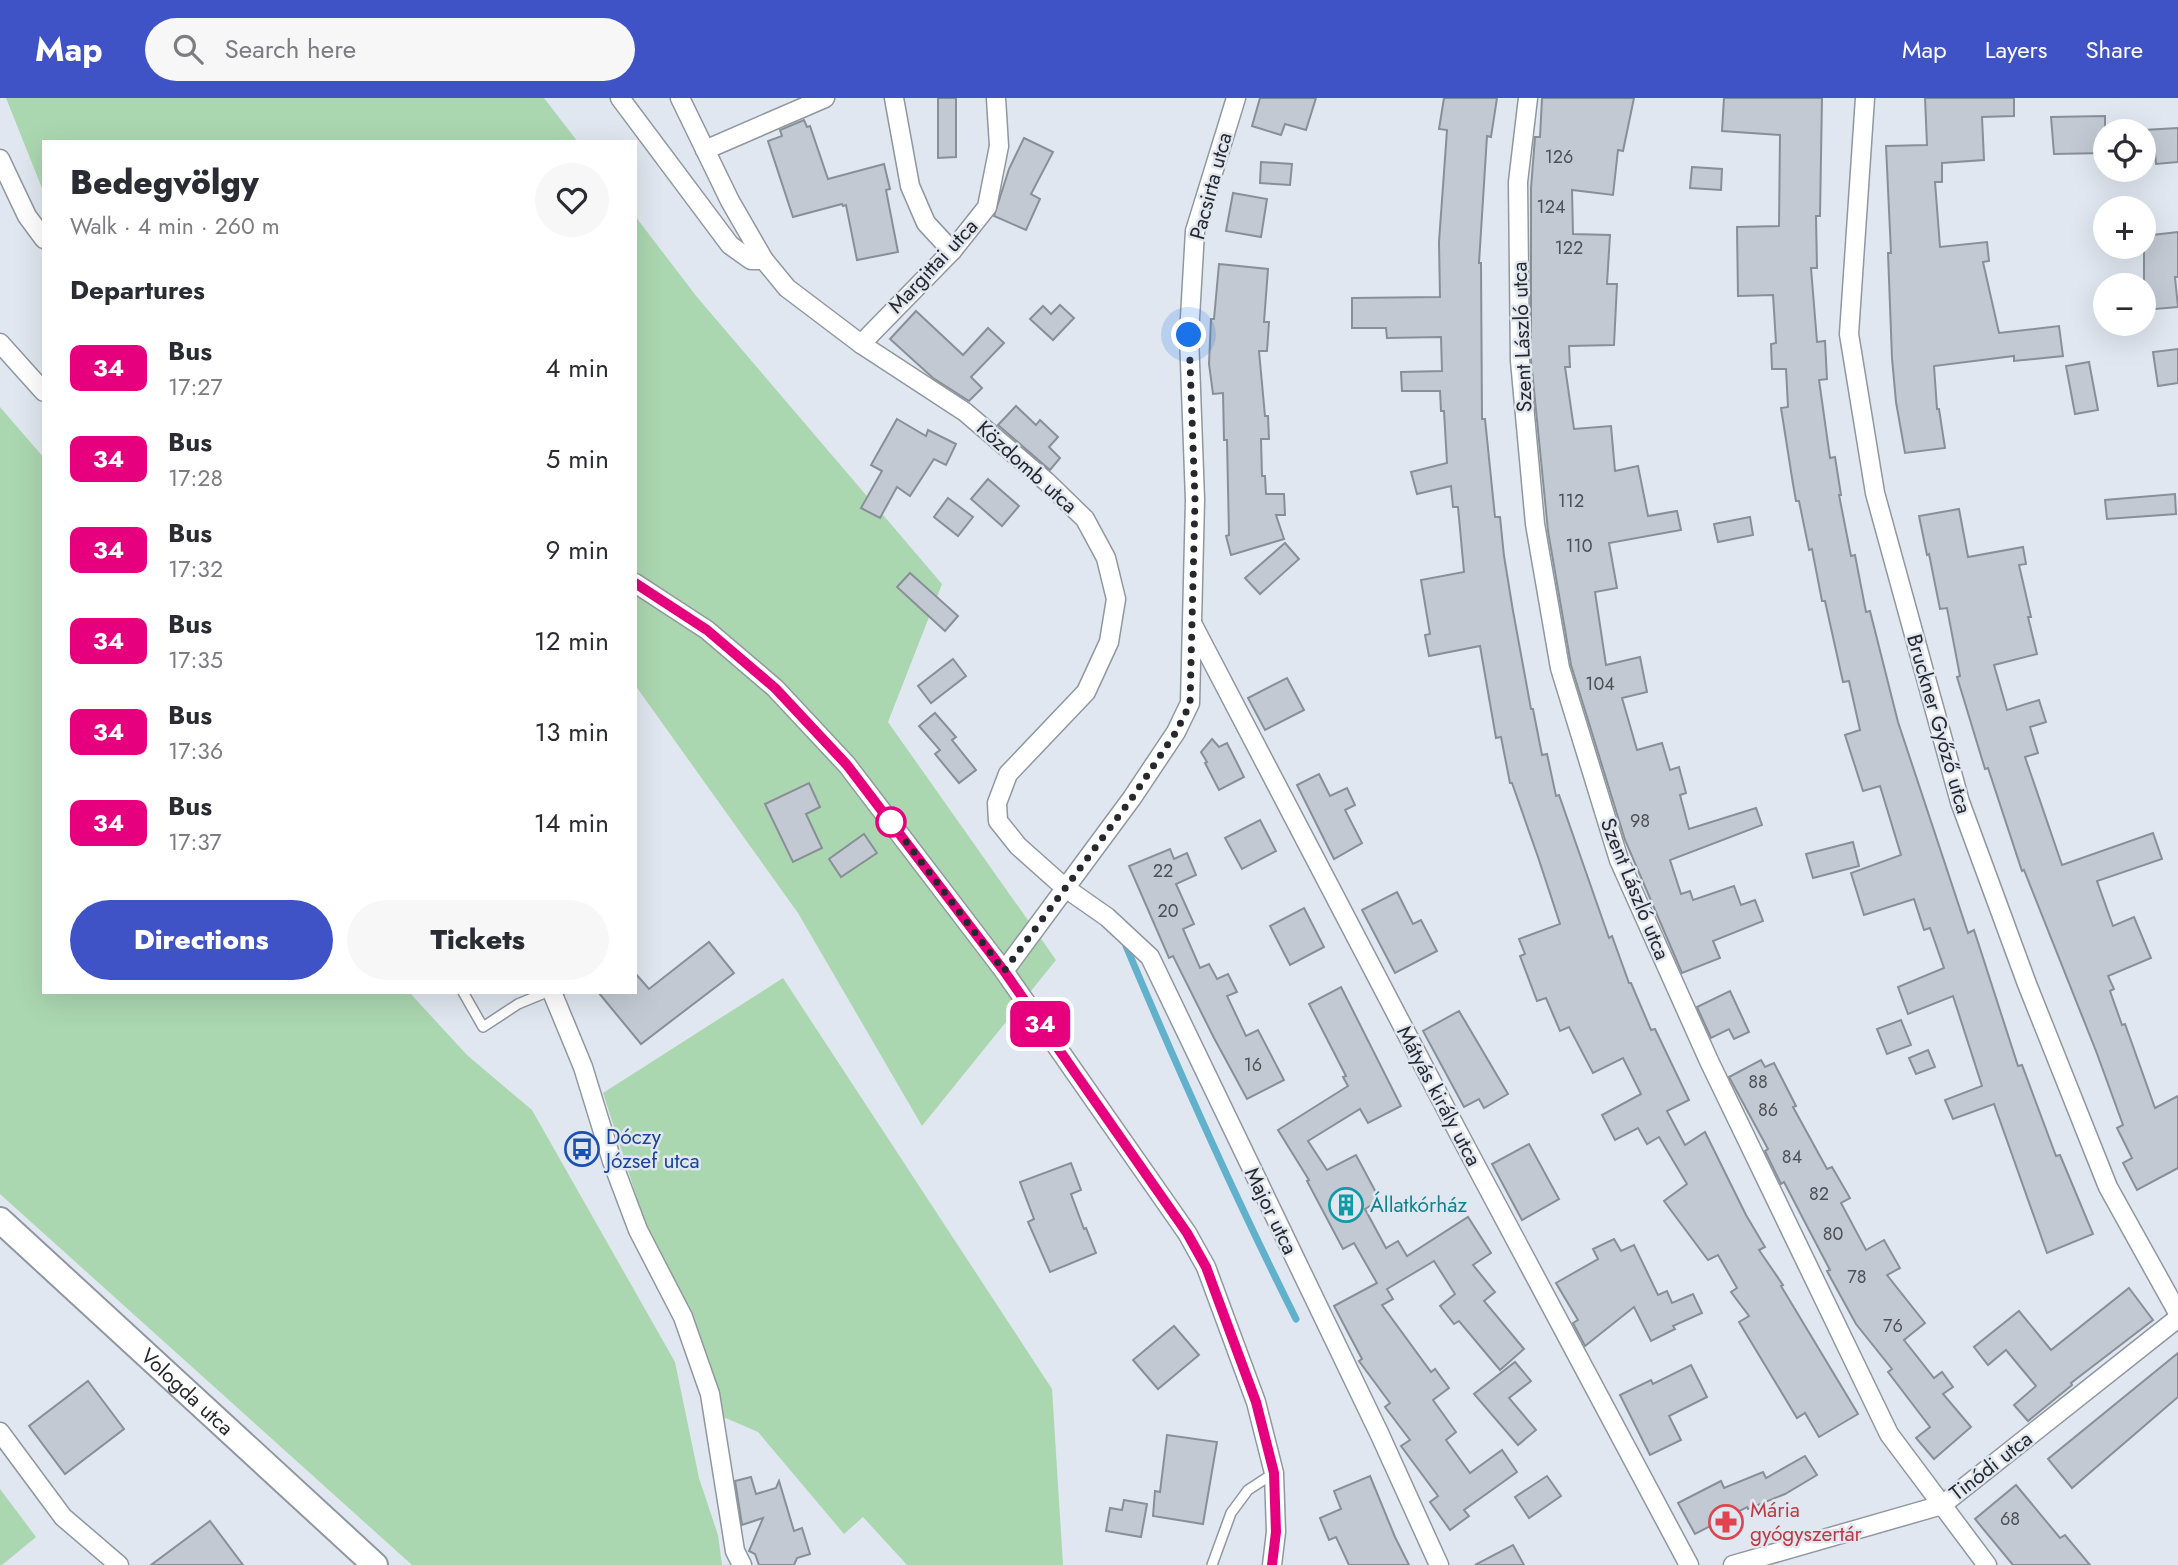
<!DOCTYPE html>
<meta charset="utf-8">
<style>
body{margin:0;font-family:Jost,sans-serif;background:#f7f7f7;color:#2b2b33;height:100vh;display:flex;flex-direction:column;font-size:26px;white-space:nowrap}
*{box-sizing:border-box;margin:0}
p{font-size:23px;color:#7c7c81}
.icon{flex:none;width:38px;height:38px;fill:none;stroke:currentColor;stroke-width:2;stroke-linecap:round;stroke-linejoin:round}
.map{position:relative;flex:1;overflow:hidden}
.drawer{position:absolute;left:42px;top:42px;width:595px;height:854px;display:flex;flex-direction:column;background:#fff;border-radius:0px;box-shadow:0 7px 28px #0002}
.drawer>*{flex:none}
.badge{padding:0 14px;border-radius:10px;font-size:24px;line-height:46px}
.tools{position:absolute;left:2093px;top:21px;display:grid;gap:14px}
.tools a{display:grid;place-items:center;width:63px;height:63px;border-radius:50%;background:#fff;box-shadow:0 7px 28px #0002;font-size:35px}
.you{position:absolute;width:35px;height:35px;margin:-18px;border:5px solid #fff;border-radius:50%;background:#1a73e8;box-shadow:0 0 0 10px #1a73e833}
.map>.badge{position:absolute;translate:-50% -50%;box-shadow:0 0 0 4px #fff}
h2{padding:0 28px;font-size:26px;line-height:63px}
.round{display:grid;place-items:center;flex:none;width:74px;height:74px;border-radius:37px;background:#f7f7f7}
.head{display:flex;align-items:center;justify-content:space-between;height:119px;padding:0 28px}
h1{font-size:33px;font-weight:800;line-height:52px}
.action{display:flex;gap:14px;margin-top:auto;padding:14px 28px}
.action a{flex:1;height:80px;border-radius:42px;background:#3f52c6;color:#fff;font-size:28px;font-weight:800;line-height:80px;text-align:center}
.action a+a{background:#f7f7f7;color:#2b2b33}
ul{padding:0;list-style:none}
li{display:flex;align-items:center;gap:21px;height:91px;padding:0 28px}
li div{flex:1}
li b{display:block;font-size:26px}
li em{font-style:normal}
li .badge{min-width:77px;font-weight:700;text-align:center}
header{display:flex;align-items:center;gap:42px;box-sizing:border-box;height:98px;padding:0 35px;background:#3f52c6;color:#fff}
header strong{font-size:33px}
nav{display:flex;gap:38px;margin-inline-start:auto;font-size:24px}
.search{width:490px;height:63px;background:#f7f7f7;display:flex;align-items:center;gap:18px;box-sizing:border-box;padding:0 24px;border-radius:38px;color:#7c7c81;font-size:26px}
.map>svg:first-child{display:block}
.green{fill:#abd7b0}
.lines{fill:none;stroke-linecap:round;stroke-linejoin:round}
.stream{stroke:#62b1cc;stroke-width:7}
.building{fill:#c2c9d2;stroke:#898f97;stroke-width:2}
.lane-casing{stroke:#9197a0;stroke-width:12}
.street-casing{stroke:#9197a0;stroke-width:21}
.secondary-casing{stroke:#9197a0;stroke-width:28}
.lane{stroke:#fff;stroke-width:9}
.street{stroke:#fff;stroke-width:18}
.secondary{stroke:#fff;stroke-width:24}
.line-casing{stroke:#fff;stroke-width:16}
.line{stroke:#e6007e;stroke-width:10}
.walk{stroke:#26282c;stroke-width:7;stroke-dasharray:0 12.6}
.stop-dot{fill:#fff;stroke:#e6007e;stroke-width:3.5}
.labels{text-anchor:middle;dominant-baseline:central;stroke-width:5;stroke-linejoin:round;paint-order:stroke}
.number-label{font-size:18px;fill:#4d5056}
.street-label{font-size:21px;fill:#26282c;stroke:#e0e7f0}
.transit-label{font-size:21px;fill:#164399;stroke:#e0e7f0;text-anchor:start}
.culture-label{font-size:21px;fill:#0d838f;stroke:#e0e7f0;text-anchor:start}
.health-label{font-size:21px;fill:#be3a42;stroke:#e0e7f0;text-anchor:start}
</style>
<header>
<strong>Map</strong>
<div class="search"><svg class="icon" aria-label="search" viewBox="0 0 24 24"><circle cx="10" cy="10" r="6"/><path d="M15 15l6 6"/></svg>Search here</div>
<nav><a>Map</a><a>Layers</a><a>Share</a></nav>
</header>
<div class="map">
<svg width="2178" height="1467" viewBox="0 0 2178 1467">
<rect width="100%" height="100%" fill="#e0e7f0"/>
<g class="green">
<polygon points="6,0 544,0 578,44 44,44 44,95"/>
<polygon points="635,118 697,199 942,486 888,624 1056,862 922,1028 798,815 635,587"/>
<polygon points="0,309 44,360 44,894 409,894 467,957 532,1012 675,1264 699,1380 718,1437 722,1467 412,1467 0,1096"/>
<polygon points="783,880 1052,1291 1063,1467 907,1467 863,1419 844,1436 758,1334 721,1318 696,1234 646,1128 603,995"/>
<polygon points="0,1391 36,1439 2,1467 0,1467"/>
</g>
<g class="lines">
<path class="stream" d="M1126 848C1179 974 1235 1099 1296 1221"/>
</g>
<g class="building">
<polygon points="938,0 956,0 956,59 938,60"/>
<polygon points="1260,0 1316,0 1306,32 1285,26 1281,37 1252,28"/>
<polygon points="1444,0 1497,0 1491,39 1487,38 1479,165 1481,165 1482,321 1485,321 1495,419 1500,419 1504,458 1513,513 1531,611 1533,611 1542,657 1547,656 1556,698 1559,697 1609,840 1612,838 1629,885 1631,885 1651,932 1655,931 1689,1002 1667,1013 1685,1047 1705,1034 1746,1117 1765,1149 1759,1152 1783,1187 1781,1188 1858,1316 1819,1339 1805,1315 1797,1320 1739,1224 1749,1218 1731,1194 1737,1190 1718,1157 1708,1162 1664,1103 1687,1086 1659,1039 1647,1046 1638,1030 1615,1042 1602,1017 1641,996 1623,960 1593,975 1569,929 1560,933 1546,900 1537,903 1520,858 1525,856 1519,841 1560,826 1538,759 1512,685 1510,685 1501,639 1496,640 1480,548 1429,558 1425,537 1430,536 1421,482 1464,474 1458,409 1453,409 1451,388 1417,396 1411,374 1447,365 1444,313 1441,313 1440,293 1402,293 1401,274 1442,273 1441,239 1387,240 1386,230 1352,230 1352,200 1440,199 1439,144 1447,32 1439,31"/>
<polygon points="1542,0 1634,0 1623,53 1618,52 1613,97 1572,92 1573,136 1610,137 1607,186 1617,186 1614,247 1569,248 1570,269 1565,269 1574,331 1611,328 1615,373 1638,368 1648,418 1677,413 1681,432 1609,445 1617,490 1595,494 1606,567 1640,559 1647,594 1622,600 1637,652 1662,645 1670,672 1679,669 1686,695 1680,697 1689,731 1756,710 1762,727 1670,762 1681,796 1690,793 1693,802 1734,788 1741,807 1755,802 1763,823 1713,843 1720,860 1682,875 1625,742 1571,567 1548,433 1531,262 1531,90 1535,39 1540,39"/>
<polygon points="1724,0 1822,0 1820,118 1816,118 1817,170 1811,170 1817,244 1825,243 1827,281 1819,282 1830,360 1835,359 1841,397 1839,397 1851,458 1855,457 1866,514 1870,513 1898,624 1968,835 1974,832 2018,968 2022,967 2056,1058 2060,1057 2093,1136 2047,1155 1994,1006 1953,1021 1945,1002 1982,988 1953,898 1908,916 1898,889 1944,870 1930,830 1924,832 1914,801 1864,817 1851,775 1901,757 1880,688 1863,693 1845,637 1860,632 1849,583 1843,584 1825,503 1822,503 1812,451 1809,452 1799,403 1796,403 1793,386 1781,310 1788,309 1786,271 1772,271 1771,246 1776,245 1773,197 1738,198 1737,129 1779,128 1780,37 1722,33"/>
<polygon points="1925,0 2014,0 2014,18 1982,19 1984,62 1942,65 1942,84 1935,84 1940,149 1987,144 1989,163 1983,164 1999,235 2059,228 2063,258 2014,263 2014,258 1934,268 1937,311 1939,311 1945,350 1905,355 1896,304 1892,260 1888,155 1891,155 1886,48 1927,47"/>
<polygon points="2105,18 2105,55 2054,56 2051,19"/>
<polygon points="804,22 807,29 810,28 828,81 884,66 890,91 886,92 898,154 857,162 846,107 843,108 842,106 793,119 768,43 782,38 780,32"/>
<polygon points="2178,30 2178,64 2156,66 2155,55 2144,55 2144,32"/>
<polygon points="1024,40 1053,54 1031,96 1040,101 1026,132 994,118 1009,71"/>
<polygon points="1261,64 1292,66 1290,87 1260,85"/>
<polygon points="1692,69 1722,71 1721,92 1690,90"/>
<polygon points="1233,95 1267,101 1261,139 1226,133"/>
<polygon points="2178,134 2178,179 2175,179 2178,209 2144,212 2144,138"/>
<polygon points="1219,166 1268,171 1264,224 1269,224 1267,253 1259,253 1265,318 1268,318 1269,341 1261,341 1262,378 1265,378 1266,396 1284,396 1285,417 1276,417 1284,441 1231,457 1226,438 1229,437 1227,342 1224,342 1223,295 1213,296 1209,266 1211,221 1214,221"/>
<polygon points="1060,207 1074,220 1053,242 1030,221 1043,208 1051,216"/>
<polygon points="916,213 963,257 988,230 1004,245 971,279 982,290 969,303 933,280 890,241"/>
<polygon points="2178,251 2178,285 2158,288 2153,254"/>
<polygon points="2089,264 2098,312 2075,316 2066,268"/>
<polygon points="1016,308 1036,327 1040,322 1058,339 1049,349 1060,360 1050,372 998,327"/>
<polygon points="897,321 926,338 928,332 956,346 946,367 934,361 910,398 897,389 880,420 861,410 882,373 871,367"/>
<polygon points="988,381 1019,408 1002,428 971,401"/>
<polygon points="2175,396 2176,416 2107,421 2105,402"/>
<polygon points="948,400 973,419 958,438 934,419"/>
<polygon points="1959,411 1968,459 2023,449 2026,466 2019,467 2031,519 2028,519 2037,556 1994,567 2007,612 2039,602 2046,624 2030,629 2038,655 2025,659 2062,767 2153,735 2162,761 2097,783 2113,828 2134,819 2151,860 2108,878 2114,891 2110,893 2122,927 2125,926 2155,1010 2178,998 2178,1070 2137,1092 2123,1065 2132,1060 2117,1030 2123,1027 2096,953 2024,772 2022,773 1988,670 1985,671 1957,579 1960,578 1947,510 1940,511 1929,456 1927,457 1919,418"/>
<polygon points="1750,419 1753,437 1718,444 1714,426"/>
<polygon points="1285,445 1299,461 1260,496 1245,480"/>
<polygon points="910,475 958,518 945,533 897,489"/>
<polygon points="953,561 966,578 931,605 918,588"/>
<polygon points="1287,580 1304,612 1265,632 1248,600"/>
<polygon points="935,615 956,639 952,642 976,672 959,685 935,656 940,652 919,628"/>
<polygon points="1212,641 1219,649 1227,645 1244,679 1219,692 1205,665 1207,664 1201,654"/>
<polygon points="1319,676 1330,698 1347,690 1355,707 1345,712 1362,745 1334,761 1297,687"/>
<polygon points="809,685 820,709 806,716 822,750 793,764 765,706"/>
<polygon points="1260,722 1276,753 1242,771 1225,740"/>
<polygon points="864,736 877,755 841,779 829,761"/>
<polygon points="1853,744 1859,768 1813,780 1806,756"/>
<polygon points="1170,751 1174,761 1187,755 1196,777 1176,786 1194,826 1183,831 1200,870 1209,866 1217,881 1228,876 1237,894 1227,898 1246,938 1258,932 1284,982 1247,1001 1214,940 1173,858 1169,860 1129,768"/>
<polygon points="1397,794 1413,826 1421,822 1437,853 1395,875 1362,812"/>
<polygon points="1304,810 1324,849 1290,867 1270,828"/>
<polygon points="709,844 734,875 641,946 598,894 635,894 635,875 649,891"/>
<polygon points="1341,889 1401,1008 1368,1025 1360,1011 1308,1043 1327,1072 1356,1057 1380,1102 1365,1111 1386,1150 1398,1143 1407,1158 1468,1119 1491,1155 1473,1167 1495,1194 1484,1203 1524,1251 1500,1272 1459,1223 1454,1226 1440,1208 1455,1196 1434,1163 1387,1191 1393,1201 1382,1207 1431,1274 1435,1271 1449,1290 1433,1302 1456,1334 1446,1342 1470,1375 1502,1352 1517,1374 1464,1412 1469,1418 1450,1432 1430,1404 1438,1398 1401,1348 1410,1342 1385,1309 1390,1305 1359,1263 1362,1261 1334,1208 1377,1185 1354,1145 1343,1151 1307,1083 1309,1082 1278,1032 1348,988 1343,979 1346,978 1309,906"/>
<polygon points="1730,893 1749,934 1734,941 1729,931 1711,940 1697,909"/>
<polygon points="1459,913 1508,996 1484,1010 1479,1001 1464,1009 1423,933"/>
<polygon points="1901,922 1911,947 1887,956 1877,931"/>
<polygon points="1928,952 1935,969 1916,976 1909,960"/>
<polygon points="1761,962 1765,969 1774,965 1796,1008 1793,1009 1827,1071 1832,1069 1850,1100 1841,1105 1866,1152 1884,1142 1900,1170 1887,1177 1925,1225 1904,1242 1934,1280 1942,1274 1953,1289 1943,1296 1971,1329 1934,1361 1916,1340 1930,1329 1888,1274 1892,1271 1856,1226 1827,1173 1830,1172 1809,1132 1784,1084 1781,1086 1765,1053 1768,1051 1729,979"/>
<polygon points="1529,1046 1559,1101 1522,1122 1492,1066"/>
<polygon points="1071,1065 1081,1092 1071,1096 1084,1131 1086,1130 1096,1155 1050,1174 1028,1124 1034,1121 1020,1084"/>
<polygon points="1614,1141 1621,1153 1634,1147 1658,1197 1667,1193 1672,1205 1693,1196 1702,1215 1673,1228 1675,1231 1651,1243 1634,1209 1585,1248 1573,1225 1578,1222 1556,1185 1598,1161 1593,1151"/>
<polygon points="2129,1190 2153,1222 2071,1285 2072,1287 2028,1323 2014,1307 2036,1288 2006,1252 1988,1267 1974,1249 2019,1213 2051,1252"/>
<polygon points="1174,1228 1199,1257 1158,1291 1133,1262"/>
<polygon points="2178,1255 2178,1299 2072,1390 2048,1361"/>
<polygon points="1515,1264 1531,1283 1509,1300 1536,1332 1518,1347 1474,1296"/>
<polygon points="1691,1267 1707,1299 1669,1318 1681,1342 1650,1357 1620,1297 1651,1282 1653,1286"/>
<polygon points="88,1283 124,1331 65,1376 29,1328"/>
<polygon points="1167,1337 1217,1344 1203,1426 1153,1418 1155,1393 1160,1394"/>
<polygon points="1805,1358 1817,1377 1785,1396 1748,1411 1747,1409 1695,1436 1678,1405 1721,1383 1724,1390 1763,1374 1766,1380"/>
<polygon points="1370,1378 1395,1439 1409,1467 1349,1467 1336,1439 1329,1442 1320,1420 1341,1411 1334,1393"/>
<polygon points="1547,1378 1561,1398 1529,1420 1515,1399"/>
<polygon points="751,1379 756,1396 776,1390 779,1383 794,1433 802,1430 810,1456 797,1460 794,1467 759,1467 755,1456 749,1453 763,1420 742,1427 735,1383"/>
<polygon points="2016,1387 2060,1440 2065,1437 2090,1467 2013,1467 1975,1421"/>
<polygon points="1124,1402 1147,1406 1141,1439 1106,1433 1110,1410 1122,1412"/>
<polygon points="210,1423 243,1467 151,1467"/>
<polygon points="1513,1447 1524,1467 1475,1467"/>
</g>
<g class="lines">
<g class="lane-casing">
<g id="lane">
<polyline points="463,894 483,929 518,906 547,894"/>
<polyline points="1212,1467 1231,1415 1248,1392 1274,1375"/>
</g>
</g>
<g class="street-casing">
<g id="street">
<polyline points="620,0 730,147 751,162 764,162"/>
<polyline points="680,0 730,103 764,162 787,190 861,246 965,314 1047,384 1085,421 1106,460 1116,501 1109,544 1086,594 1008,676 997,705 998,723 1018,748 1064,789 1107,819 1150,859 1380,1337 1439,1467"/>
<polyline points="894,0 910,88 926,125 952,153"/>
<polyline points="1528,0 1518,84 1520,263 1535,426 1560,570 1619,762 1709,963 1889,1336 1987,1467"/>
<polyline points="1865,0 1849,236 1875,395 1960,704 2027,886 2108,1089 2178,1215"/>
<polyline points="705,52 825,0"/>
<polyline points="0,61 27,118 44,141"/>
<polyline points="0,245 44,294"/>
<polyline points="861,246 952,153 987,109 999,48 996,0"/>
<polyline points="635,485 707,532 775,590 847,667 1004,873 1187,1135 1206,1169 1256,1304 1274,1375 1276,1434 1272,1467"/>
<polyline points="1193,527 1458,1034 1689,1467"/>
<polyline points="1004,873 1132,700 1176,634 1190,605 1195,402 1189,237 1195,133 1236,0"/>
<polyline points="552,894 583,969 612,1063 638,1132 683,1219 710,1296 735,1453 742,1467"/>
<polyline points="0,1334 63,1419 119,1467"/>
<polyline points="1733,1467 1942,1407 2178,1220"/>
</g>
</g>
<g class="secondary-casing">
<g id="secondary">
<path id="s1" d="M0 1122 375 1467"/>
</g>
</g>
<use href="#lane" class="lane"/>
<use href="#street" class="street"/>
<use href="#secondary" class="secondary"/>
</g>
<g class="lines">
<g class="line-casing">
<polyline id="line" points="635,485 707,532 775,590 847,667 1004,873 1187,1135 1206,1169 1256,1304 1274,1375 1276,1434 1272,1467"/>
</g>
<use href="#line" class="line"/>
<polyline class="walk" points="891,724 1004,873 1132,700 1176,634 1190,606 1195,402 1189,237"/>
</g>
<defs>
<g id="bus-ring" transform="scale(1.75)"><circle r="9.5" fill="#e0e7f0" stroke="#1a4fb4" stroke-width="1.5"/><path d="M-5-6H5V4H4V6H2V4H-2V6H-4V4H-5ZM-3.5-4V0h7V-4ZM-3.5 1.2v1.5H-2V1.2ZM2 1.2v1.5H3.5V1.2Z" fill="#1a4fb4"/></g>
<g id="building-ring" transform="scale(1.75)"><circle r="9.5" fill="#e0e7f0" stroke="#0f9aa8" stroke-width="1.5"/><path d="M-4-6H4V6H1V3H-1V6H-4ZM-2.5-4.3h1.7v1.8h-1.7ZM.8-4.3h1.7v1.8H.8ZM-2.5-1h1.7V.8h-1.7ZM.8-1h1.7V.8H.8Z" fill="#0f9aa8"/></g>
<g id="pharmacy-ring" transform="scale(1.75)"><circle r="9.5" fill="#e0e7f0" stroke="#e0444e" stroke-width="1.5"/><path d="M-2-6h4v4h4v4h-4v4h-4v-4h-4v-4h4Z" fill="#e0444e"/></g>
</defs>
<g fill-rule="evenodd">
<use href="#bus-ring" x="582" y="1051"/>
<use href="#building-ring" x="1346" y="1107"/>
<use href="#pharmacy-ring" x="1726" y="1424"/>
</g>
<circle class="stop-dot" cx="891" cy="724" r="14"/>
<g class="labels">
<g class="number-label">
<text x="1559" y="59">126</text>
<text x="1551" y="109">124</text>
<text x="1569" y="150">122</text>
<text x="1571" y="403">112</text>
<text x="1579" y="448">110</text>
<text x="1600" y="586">104</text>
<text x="1640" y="723">98</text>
<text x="1163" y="773">22</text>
<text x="1168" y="813">20</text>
<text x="1253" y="967">16</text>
<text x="1758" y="984">88</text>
<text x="1768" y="1012">86</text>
<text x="1792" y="1059">84</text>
<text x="1819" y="1096">82</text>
<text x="1833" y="1136">80</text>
<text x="1857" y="1179">78</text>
<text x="1893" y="1228">76</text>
<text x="2010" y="1421">68</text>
</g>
<g class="street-label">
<text transform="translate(1211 88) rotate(-75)">Pacsirta utca</text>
<text transform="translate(933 168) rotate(-47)">Margittai utca</text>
<text transform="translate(1522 239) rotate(-92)">Szent László utca</text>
<text transform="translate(1027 369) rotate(42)">Közdomb utca</text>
<text transform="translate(1939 626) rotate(74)">Bruckner Győző utca</text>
<text transform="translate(1635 791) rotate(68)">Szent László utca</text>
<text transform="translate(1439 998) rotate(62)">Mátyás király utca</text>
<text transform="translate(1271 1113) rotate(64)">Major utca</text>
<text stroke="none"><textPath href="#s1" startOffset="254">Vologda utca</textPath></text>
<text transform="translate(1991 1368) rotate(-38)">Tinódi utca</text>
</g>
<g class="transit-label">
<text x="606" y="1039">Dóczy<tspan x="606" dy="24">József utca</tspan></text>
</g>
<g class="culture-label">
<text x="1370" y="1107">Állatkórház</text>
</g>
<g class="health-label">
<text x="1750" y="1412">Mária<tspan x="1750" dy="24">gyógyszertár</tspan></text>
</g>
</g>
</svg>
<div class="tools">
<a><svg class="icon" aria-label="locate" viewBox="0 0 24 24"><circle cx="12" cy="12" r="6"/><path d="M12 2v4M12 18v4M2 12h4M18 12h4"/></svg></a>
<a>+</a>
<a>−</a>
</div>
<div class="you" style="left:1189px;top:237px"></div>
<b class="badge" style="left:1040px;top:926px;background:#e6007e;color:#fff">34</b>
<section class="drawer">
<div class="head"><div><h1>Bedegvölgy</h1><p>Walk · 4 min · 260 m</p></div><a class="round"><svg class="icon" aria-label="heart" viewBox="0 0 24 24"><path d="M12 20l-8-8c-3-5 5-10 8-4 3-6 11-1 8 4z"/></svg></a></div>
<h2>Departures</h2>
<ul>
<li><span class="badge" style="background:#e6007e;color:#fff">34</span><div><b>Bus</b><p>17:27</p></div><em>4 min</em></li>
<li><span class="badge" style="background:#e6007e;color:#fff">34</span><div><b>Bus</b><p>17:28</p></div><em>5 min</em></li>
<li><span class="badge" style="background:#e6007e;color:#fff">34</span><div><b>Bus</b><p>17:32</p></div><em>9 min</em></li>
<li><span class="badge" style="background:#e6007e;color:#fff">34</span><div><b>Bus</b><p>17:35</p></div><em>12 min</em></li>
<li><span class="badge" style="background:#e6007e;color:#fff">34</span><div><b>Bus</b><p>17:36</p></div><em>13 min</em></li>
<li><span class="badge" style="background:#e6007e;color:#fff">34</span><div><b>Bus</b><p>17:37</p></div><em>14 min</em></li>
</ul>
<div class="action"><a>Directions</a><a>Tickets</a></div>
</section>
</div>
